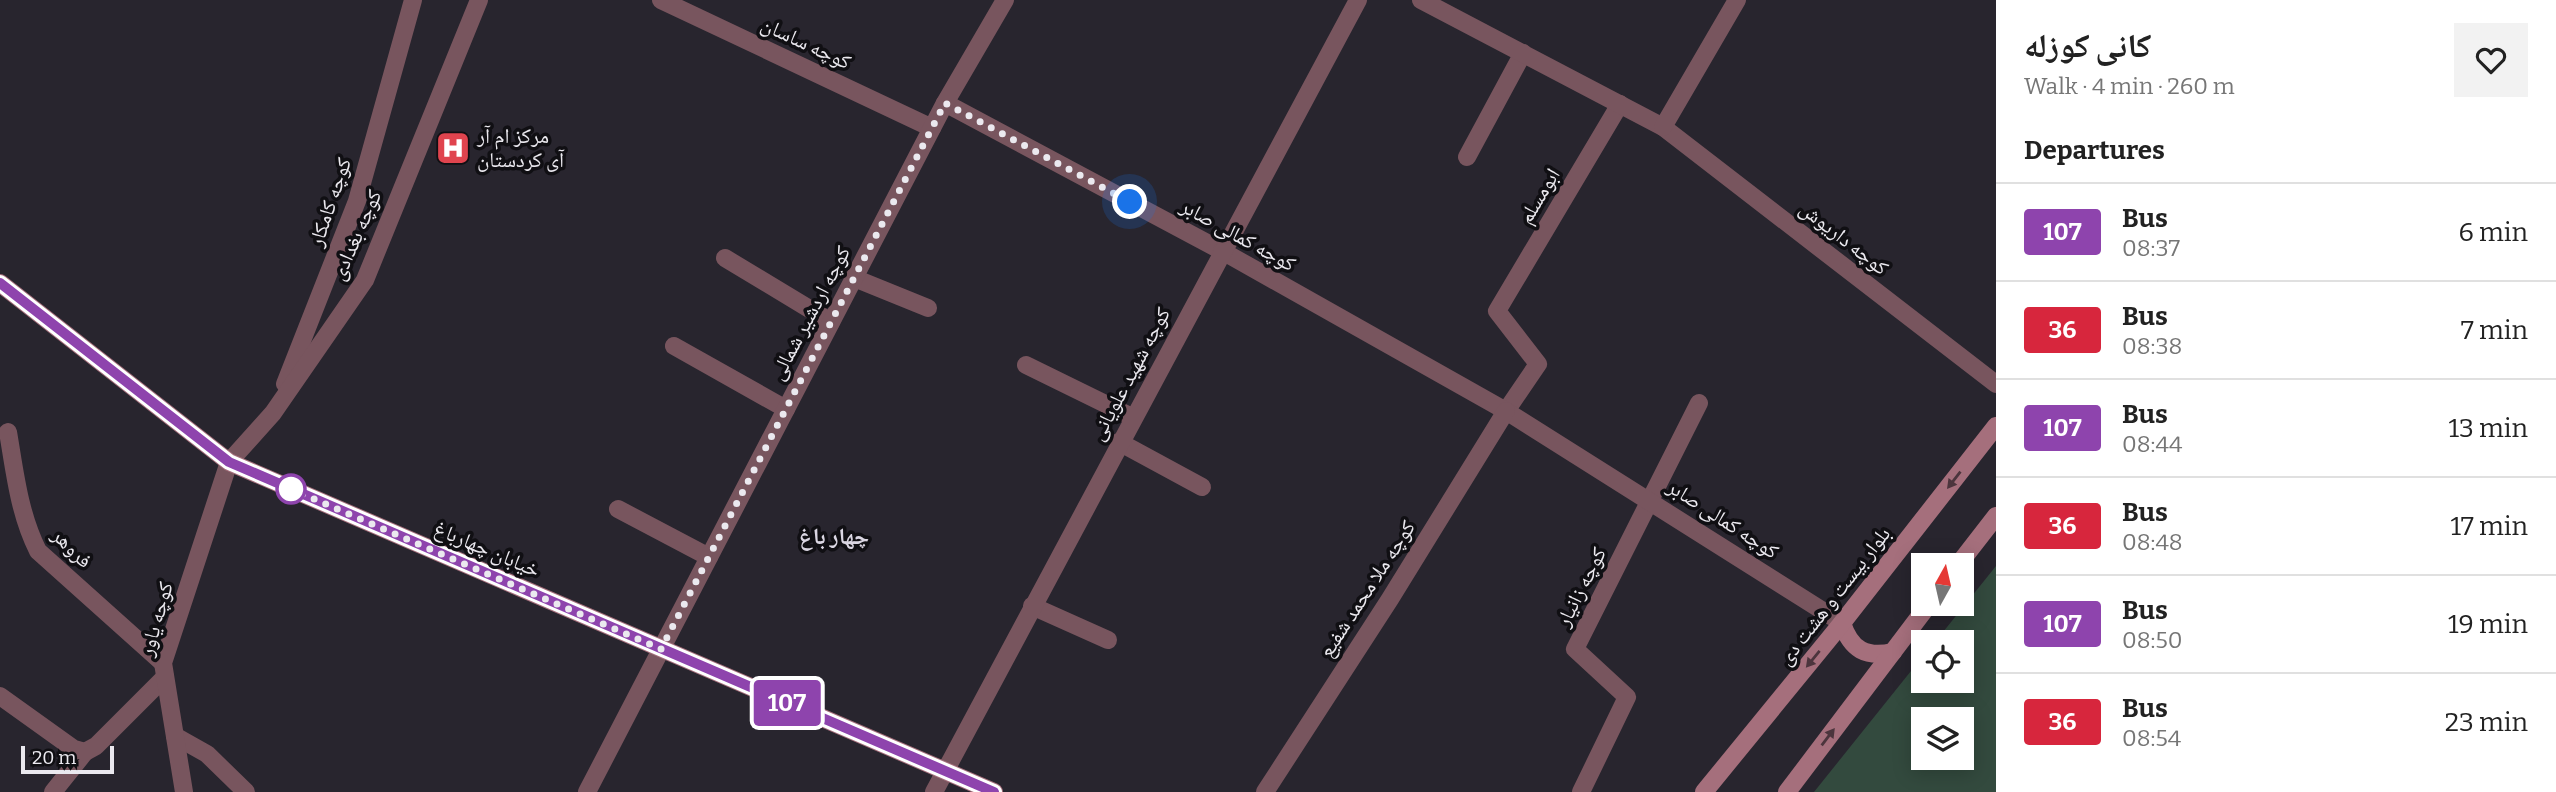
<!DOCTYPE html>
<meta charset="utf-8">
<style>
body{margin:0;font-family:Bitter,"Noto Naskh Arabic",serif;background:#f2f2f2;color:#222;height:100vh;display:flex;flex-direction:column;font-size:26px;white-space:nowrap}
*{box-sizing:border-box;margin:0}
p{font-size:23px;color:#767676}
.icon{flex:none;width:38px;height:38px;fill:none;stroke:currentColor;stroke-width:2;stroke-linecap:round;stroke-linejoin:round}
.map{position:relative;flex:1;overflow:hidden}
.sheet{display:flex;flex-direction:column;background:#fff;width:560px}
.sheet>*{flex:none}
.badge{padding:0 14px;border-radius:5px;font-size:24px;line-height:46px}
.needle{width:46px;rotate:8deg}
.fabs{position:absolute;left:1911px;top:553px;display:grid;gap:14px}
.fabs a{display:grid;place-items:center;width:63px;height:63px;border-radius:0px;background:#fff;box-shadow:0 4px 18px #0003;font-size:35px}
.scale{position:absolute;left:21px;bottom:18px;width:93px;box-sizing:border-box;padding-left:7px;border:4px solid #ebe9ef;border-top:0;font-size:19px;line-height:24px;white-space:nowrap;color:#ebe9ef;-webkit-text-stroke:5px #100f13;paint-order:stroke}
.you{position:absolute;width:35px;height:35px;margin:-18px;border:5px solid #fff;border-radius:50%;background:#1a73e8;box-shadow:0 0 0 10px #1a73e833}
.map>.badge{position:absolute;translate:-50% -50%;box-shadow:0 0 0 4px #fff}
h2{padding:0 28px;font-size:26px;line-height:63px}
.round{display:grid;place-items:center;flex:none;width:74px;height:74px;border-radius:0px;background:#f2f2f2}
.overview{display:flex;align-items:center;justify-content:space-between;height:119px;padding:0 28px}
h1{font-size:33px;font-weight:800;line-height:52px}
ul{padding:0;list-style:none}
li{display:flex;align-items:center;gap:21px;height:98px;padding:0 28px;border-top:2px solid #e0e0e0}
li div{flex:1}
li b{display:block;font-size:26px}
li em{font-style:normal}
li .badge{min-width:77px;font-weight:700;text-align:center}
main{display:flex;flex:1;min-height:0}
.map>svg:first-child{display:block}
.green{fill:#334a3e;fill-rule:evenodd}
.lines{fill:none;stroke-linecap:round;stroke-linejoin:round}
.service{stroke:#78555e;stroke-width:18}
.minor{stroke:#78555e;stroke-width:18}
.secondary{stroke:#a56f7c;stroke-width:18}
.oneway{fill:#4c353d}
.line-casing{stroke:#fff;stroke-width:16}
.line{stroke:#8e44ad;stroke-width:10}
.walk{stroke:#ebe9ef;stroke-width:7;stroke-dasharray:0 12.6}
.stop-dot{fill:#fff;stroke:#8e44ad;stroke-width:3.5}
.labels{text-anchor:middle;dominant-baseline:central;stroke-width:7;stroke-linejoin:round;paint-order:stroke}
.street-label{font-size:21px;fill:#ebe9ef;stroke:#100f13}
.poi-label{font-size:21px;fill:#ebe9ef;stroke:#100f13;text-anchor:start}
.neighbourhood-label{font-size:23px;font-weight:bold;fill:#dad6e2;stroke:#100f13}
</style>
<main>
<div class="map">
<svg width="1996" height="792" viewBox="0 0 1996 792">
<rect width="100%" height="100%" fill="#28252e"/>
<path class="green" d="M1996 566V792H1814L1923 656V681H1962V642H1935ZM1923 719H1962V758H1923Z"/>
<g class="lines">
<g class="service">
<polyline points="945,103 1222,251"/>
<polyline points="1467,157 1523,53"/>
<polyline points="725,258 831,322"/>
<polyline points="854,278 928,308"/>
<polyline points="674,346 786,409"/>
<polyline points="1506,411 1538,364 1497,311 1620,104"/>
<polyline points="618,509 709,557"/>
<polyline points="175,736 207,754 246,792"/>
<polyline points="53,792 85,752"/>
<polyline points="1581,792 1627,697 1575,649 1699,403"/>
</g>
<g class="minor">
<polyline points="661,0 932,128"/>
<polyline points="1421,0 1663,127 1996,384"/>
<polyline points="1663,127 1737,0"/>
<polyline points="1222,251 1506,411 1842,623"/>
<polyline points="1026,365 1132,417"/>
<polyline points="285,384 357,201 413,0"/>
<path d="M8 432C15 473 19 513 38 551L163 663"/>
<polyline points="1119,442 1202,487"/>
<polyline points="1032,606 1108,640"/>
<polyline points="0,696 74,749 85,752 96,746 165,677"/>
<polyline points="184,792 163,663 229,462 273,413 365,280 479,0"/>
<polyline points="587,792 945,103 1005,0"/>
<polyline points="934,792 1358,0"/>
<polyline points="1265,792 1390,599 1506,411"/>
</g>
<g class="secondary">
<polyline points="0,283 229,462 994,792"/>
<polyline points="1958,565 1996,516"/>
<path d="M1842 623C1851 650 1866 658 1893 652"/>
<polyline points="1704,792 1842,623 1996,426"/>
<polyline points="1787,792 1929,604"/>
</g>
</g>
<defs><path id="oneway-solid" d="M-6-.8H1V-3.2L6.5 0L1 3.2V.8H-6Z" transform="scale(1.75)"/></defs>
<g class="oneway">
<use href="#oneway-solid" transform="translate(1954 480) rotate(128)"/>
<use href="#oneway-solid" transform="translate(1813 659) rotate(129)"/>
<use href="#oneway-solid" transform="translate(1828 737) rotate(-53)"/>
</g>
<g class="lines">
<g class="line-casing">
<polyline id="line" points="0,283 229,462 994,792"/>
</g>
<use href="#line" class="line"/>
<polyline class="walk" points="291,489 661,649 945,103 1130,202"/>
</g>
<defs>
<g id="hospital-square" transform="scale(1.75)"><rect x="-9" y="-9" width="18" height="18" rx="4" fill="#e0444e" stroke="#100f13"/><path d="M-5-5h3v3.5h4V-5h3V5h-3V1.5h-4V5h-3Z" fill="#fff"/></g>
</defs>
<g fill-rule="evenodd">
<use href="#hospital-square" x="453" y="148"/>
</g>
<circle class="stop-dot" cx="291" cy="489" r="14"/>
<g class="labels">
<g class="street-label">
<text transform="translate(806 43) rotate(25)">کوچه ساسان</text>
<text transform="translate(1539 196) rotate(-59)">ابومسلم</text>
<text transform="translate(330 202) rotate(-71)">کوچه کامکار</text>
<text transform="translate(356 235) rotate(-66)">کوچه بغدادی</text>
<text transform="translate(1238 235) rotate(29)">کوچه کمالی صابر</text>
<text transform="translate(1844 238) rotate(38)">کوچه داریوش</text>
<text transform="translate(810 313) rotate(-62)">کوچه اردشیر شمالی</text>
<text transform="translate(1130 374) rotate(-62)">کوچه شهید علویانی</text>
<text transform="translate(1723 519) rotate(33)">کوچه کمالی صابر</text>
<text transform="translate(72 548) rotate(45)">فروهر</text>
<text transform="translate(487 549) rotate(23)">خیابان چهارباغ</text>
<text transform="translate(1581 587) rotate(-63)">کوچه زانیار</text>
<text transform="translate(1367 589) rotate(-57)">کوچه ملا محمد شفیع</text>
<text transform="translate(1834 596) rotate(-52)">بلوار بیست و هشت دی</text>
<text transform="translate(156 619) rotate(-74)">کوچه یاور</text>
</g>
<g class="poi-label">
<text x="477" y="136">مرکز ام آر<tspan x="477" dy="24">آی کردستان</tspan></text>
</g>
<g class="neighbourhood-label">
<text x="834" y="536">چهار باغ</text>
</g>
</g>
</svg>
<div class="fabs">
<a><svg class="needle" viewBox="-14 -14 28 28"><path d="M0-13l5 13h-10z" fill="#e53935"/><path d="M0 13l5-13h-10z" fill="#767676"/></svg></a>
<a><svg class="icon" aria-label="locate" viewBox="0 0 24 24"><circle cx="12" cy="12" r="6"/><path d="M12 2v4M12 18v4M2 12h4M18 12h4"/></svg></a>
<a><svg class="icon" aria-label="layers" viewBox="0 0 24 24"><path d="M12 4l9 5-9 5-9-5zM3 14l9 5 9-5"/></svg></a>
</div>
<div class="scale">20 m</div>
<div class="you" style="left:1130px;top:202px"></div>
<b class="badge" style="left:787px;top:703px;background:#8e44ad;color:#fff">107</b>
</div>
<section class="sheet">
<div class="overview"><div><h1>کانی کوزله</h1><p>Walk · 4 min · 260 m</p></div><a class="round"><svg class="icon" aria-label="heart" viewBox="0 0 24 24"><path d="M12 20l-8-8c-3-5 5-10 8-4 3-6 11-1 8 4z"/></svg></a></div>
<h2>Departures</h2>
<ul>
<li><span class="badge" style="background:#8e44ad;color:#fff">107</span><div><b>Bus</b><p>08:37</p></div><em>6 min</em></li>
<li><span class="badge" style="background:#d7263d;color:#fff">36</span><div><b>Bus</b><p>08:38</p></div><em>7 min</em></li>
<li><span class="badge" style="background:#8e44ad;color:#fff">107</span><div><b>Bus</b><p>08:44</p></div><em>13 min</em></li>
<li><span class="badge" style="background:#d7263d;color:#fff">36</span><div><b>Bus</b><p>08:48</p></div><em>17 min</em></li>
<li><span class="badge" style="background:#8e44ad;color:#fff">107</span><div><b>Bus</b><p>08:50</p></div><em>19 min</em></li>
<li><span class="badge" style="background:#d7263d;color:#fff">36</span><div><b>Bus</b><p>08:54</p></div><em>23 min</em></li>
</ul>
</section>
</main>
